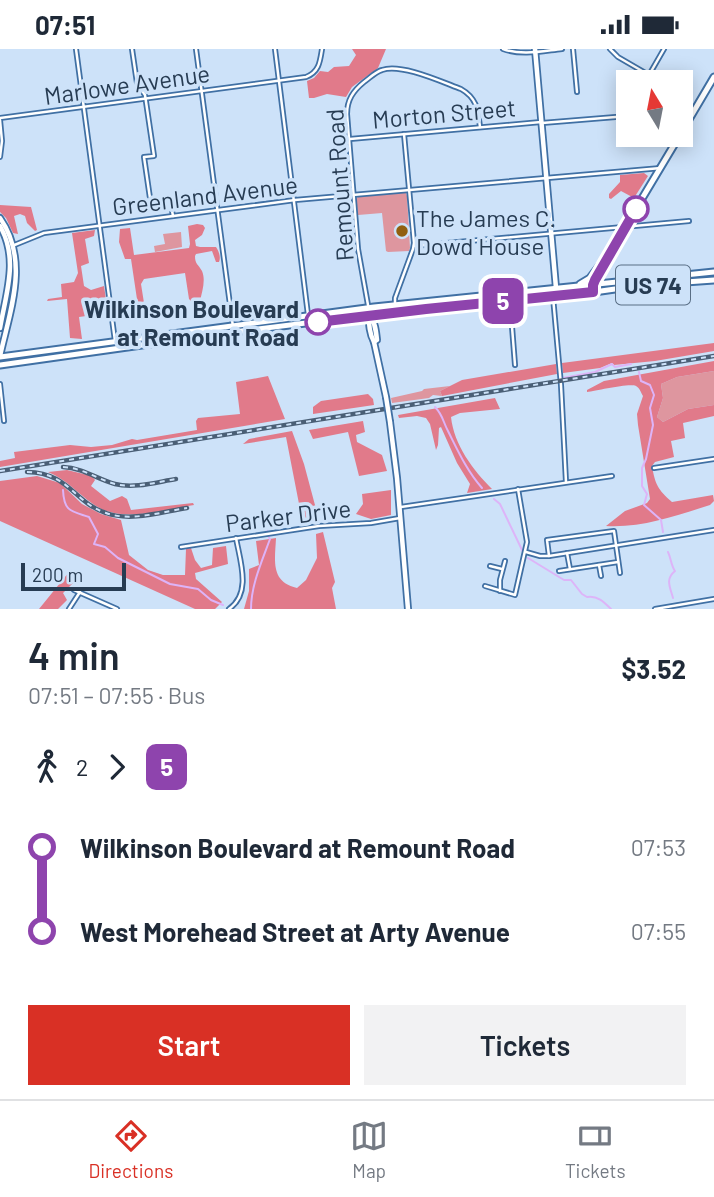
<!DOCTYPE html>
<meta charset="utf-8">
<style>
body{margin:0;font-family:Barlow,sans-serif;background:#f2f2f3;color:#1f2937;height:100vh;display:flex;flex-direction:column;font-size:26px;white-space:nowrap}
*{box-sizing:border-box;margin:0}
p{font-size:23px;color:#747a83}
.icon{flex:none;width:38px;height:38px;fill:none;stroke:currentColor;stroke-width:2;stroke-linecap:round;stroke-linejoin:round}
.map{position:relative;height:560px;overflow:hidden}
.panel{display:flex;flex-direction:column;background:#fff;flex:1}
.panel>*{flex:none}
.badge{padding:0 14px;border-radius:10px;font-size:24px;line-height:46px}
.needle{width:46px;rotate:350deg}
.fabs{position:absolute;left:616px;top:21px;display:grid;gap:14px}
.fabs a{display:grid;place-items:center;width:77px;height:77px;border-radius:0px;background:#fff;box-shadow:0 4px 18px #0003;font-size:35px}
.scale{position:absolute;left:21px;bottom:18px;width:105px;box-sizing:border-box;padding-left:7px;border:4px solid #273c53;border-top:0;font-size:19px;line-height:24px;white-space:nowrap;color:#273c53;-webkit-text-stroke:5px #cde2f9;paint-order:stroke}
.map>.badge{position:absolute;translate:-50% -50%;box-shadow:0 0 0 4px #fff}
.legs{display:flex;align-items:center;gap:10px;height:77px;padding:0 28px;font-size:23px}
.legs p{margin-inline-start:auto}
.overview{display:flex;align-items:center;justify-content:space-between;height:119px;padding:0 28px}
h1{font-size:38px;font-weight:600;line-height:52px}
.primary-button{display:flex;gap:14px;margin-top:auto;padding:14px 28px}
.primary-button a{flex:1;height:80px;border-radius:0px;background:#d93025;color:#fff;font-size:28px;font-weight:600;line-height:80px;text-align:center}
.primary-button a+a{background:#f2f2f3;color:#1f2937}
ul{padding:0 28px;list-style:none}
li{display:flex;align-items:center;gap:24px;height:84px;font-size:26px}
li i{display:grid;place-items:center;width:10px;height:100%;margin:0 9px;background:currentColor}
li i::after{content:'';width:18px;height:18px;margin:-9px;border:5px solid;border-radius:50%;background:#fff}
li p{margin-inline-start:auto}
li:first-child i{background:linear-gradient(#0000 50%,currentColor 0)}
li:last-child i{background:linear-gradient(currentColor 50%,#0000 0)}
.status{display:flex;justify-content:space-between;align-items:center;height:49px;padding:0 35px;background:#fff;direction:ltr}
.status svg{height:19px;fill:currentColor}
.tab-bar{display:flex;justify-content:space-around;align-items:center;height:98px;border-top:2px solid #e0e1e3;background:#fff;font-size:19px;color:#747a83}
.tab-bar a{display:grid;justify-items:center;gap:4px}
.tab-bar .on{color:#d93025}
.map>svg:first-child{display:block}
.green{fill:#de969f}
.forest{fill:#e17a8a}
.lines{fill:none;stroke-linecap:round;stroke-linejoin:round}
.stream{stroke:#ddb4f8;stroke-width:2}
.street-casing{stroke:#4070a4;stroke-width:6}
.secondary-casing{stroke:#4070a4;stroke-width:8}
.primary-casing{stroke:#4070a4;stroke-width:9}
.street{stroke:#fff;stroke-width:2.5}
.secondary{stroke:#fff;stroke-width:4.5}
.primary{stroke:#fff;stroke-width:5}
.rail-casing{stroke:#4a5f76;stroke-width:4.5}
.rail{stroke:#cde2f9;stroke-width:2;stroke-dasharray:5;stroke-linecap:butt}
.secondary-bridge-casing{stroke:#4070a4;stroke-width:8;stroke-linecap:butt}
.secondary-bridge{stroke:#fff;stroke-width:4.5}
.line-1-casing{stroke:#fff;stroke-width:16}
.line-1{stroke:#8e44ad;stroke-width:10}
.stop-1-dot{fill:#fff;stroke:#8e44ad;stroke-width:3.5}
.poi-dot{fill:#915f10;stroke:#cde2f9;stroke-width:2.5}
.labels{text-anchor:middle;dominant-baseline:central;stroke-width:7;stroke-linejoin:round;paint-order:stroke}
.shield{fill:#cde2f9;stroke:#596e85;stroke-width:2}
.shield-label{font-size:23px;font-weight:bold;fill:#273c53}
.street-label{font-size:24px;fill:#273c53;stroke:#cde2f9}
.poi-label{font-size:24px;fill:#273c53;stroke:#cde2f9;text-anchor:start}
.stop-label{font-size:24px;font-weight:bold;fill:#273c53;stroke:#cde2f9;text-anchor:end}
</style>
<div class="status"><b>07:51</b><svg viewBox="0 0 49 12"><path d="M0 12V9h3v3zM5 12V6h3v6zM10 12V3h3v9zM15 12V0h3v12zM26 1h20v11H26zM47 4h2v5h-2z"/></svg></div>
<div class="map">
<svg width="714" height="560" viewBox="0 0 714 560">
<rect width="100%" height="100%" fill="#cde2f9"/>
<g class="green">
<polygon points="402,144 406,144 407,147 410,199 409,202 388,203 386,202 382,164 358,166 356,150 358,148"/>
<polygon points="181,183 182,198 155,203 154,197 165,195 163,185"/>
<polygon points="714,322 714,356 688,360 663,373 657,368 663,349 661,335 677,328"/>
<polygon points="450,337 440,342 442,347 433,346 429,349 392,354 391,349 422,342 424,340"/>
</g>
<g class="forest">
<polygon points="352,0 386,0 378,19 352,38 346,48 327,45 314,49 309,49 307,32 314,29 320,22 328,23 334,18 349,17 356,6"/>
<polygon points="644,124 648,127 634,149 621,142 611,150 609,149 609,145 620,133 620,126"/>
<polygon points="0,156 31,158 37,181 35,182 27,174 25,167 20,165 14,167 18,185 13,184 6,169 0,163"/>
<path d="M197 175 203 176 205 179 202 186 195 191 196 197 200 198H216C219 202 221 209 219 213H216L212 202 196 205 195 207C195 215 198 215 202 222 206 231 202 243 200 252L192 253 189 250 185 224 144 230 141 235 144 254 138 257 131 210H125L119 193 120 180 130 179 134 206 189 199 190 195 188 177Z"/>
<polygon points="95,181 94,187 85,190 89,214 81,217 84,237 91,241 104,237 108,264 79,268 82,290 70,289 67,250 47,252 48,250 62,248 61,235 74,233 78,224 72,184"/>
<polygon points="714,294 714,302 655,312 614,316 612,314 600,319 563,324 562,314"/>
<path d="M714 312V322L677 328 661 335 663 349 657 368 663 373 688 360 714 356V367L683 374 685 389 671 392 674 408 655 413 652 417C655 435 658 441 672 453L713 446 714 452 710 456C675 467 642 479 606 477L625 462 647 454 650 450 638 376 637 365 643 347C641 344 640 339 636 337 628 334 597 342 587 343V341L604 332Z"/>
<polygon points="556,315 557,325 442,347 440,342 462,331"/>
<polygon points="268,327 285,370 0,418 0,412 15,409 14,403 70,396 91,398 112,396 132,390 137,391 197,381 196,372 198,369 240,365 236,333"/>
<polygon points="368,345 373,350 374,356 313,365 313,358 321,352"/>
<path d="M495 349 500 360 460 364 451 368C454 396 473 421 492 440L467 444 470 435 457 414 441 378 439 379 438 396 436 401 430 375 426 369 417 367 399 369 398 366Z"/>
<polygon points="363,372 365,383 356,386 357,393 382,406 387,422 359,427 348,383 313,390 309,381"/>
<polygon points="292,382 304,415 319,471 303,475 300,473 300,460 286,388 243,395 249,390"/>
<path d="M67 421 92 427 95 431 91 437 110 452 122 447 127 450 131 461 193 454 194 456C163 461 120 475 93 455 77 444 66 430 48 423Z"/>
<polygon points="37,427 60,434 82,455 101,465 121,471 129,506 148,521 163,526 185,526 186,500 191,499 195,511 201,519 212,516 213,499 226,497 228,515 195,524 196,530 222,553 215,560 195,560 0,472 0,432"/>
<polygon points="391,441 391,466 371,470 356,465 363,455 362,445"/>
<path d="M323 483 335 533 332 539 336 560H244L249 542V520L259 516 256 492 276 489C275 511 270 533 297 539L306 531 317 509 316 485Z"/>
<polygon points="69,523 84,529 79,533 74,533 63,544 67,551 58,560 39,560"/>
</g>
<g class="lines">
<g class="stream">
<polyline points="639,323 641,332 650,336 654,346 650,359 653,376 646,410 642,419 642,437 647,445 644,456 661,471 663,483"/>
<polyline points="563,329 595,323 612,315 615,318 631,315"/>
<path d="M435 358C443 366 443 373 448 382 458 402 467 422 482 439"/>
<path d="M63 441C64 463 71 462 89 468L98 485 94 495 105 498 118 509 170 535 198 540 211 551 223 556"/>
<polyline points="494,450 500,455 523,503"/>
<polyline points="262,479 267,481"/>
<path d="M668 503C671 509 671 517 675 522 665 530 670 538 673 549"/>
<path d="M528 509 564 531H571L582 545 587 548C597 546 604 553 611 560"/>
<path d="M251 560C251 536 262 512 270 490L268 487"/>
</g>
<g class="street-casing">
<g id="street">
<polyline points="76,0 115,292"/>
<polyline points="132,0 137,34 145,46 154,107 144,108 151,156 154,158 171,156 173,167"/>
<polyline points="196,0 233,278"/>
<polyline points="275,0 309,274"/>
<path d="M503 0C522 7 543 2 562 0"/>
<polyline points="573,0 577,43"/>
<polyline points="610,0 618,8 649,26"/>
<polyline points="645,33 664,0"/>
<path d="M0 69 306 28C319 23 320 13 322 0"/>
<polyline points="0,71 2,92 0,108"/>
<polyline points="542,74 628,67"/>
<polyline points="350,90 541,73"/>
<polyline points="12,197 44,184 295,151 661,119"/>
<polyline points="414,197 689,172"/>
<polyline points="553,248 561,336 566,433"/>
<polyline points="510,252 515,316"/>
<path d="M368 256 358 200 347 65C347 51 353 42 364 33 370 29 375 23 382 21 401 14 442 33 461 40 477 49 478 61 480 78"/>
<polyline points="395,256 395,249 413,200 414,194 404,85"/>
<polyline points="0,335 4,372"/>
<polyline points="654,419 714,410"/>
<polyline points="401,458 612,427"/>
<polyline points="181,498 319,477 371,474 400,469"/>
<polyline points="526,503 540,507 549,507 714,481"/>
<polyline points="567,504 570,520"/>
<polyline points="549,507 547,491 614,482 620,524"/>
<polyline points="599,516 601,527"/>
<polyline points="490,517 502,520"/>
<polyline points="559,522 618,513"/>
<polyline points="485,537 515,546 527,493 518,440"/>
<polyline points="74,541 117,560"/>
<polyline points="500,542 500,531 505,512"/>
<polyline points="69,560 80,543"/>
<path d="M229 560C252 544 240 512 236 489"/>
<polyline points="655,560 714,550"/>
</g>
</g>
<g class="secondary-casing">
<g id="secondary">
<polyline points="535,0 556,239"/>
<path d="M0 169C30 212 10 261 0 307"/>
<path d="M0 177C19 210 6 244 0 279"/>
<path d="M370 265C375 273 376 282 377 291L374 293"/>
<path d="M370 267C368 274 370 286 374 293L386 348"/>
<polyline points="390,373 397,429 408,560"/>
</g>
</g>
<g class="primary-casing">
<g id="primary">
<polyline points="681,84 714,28"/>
<polyline points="580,235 590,229 600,216"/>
<polyline points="593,237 604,213 680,86"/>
<polyline points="0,308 374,258 714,223"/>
<polyline points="0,316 234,283 426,259 573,246 643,236 714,231"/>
</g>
</g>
<use href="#street" class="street"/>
<use href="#secondary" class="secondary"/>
<use href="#primary" class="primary"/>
<g class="rail-casing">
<g id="rail">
<path d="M63 418C83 419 97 430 115 435 134 440 157 433 176 430"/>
<polyline points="0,422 714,307"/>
<path d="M27 423C70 424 73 453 106 464 131 473 161 463 187 459"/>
</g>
</g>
<use href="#rail" class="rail"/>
<g class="secondary-bridge-casing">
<polyline id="secondary-bridge" points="386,348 390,373"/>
</g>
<use href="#secondary-bridge" class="secondary-bridge"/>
</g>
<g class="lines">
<g class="line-1-casing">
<polyline id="line-1" points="318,273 426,260 593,243 593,236 595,231 636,160"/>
</g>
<use href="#line-1" class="line-1"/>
</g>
<g class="stop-1-dot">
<circle cx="636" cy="160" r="12"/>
<circle cx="318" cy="273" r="12"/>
</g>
<circle class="poi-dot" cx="402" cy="182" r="7"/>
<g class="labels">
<rect class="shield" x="616" y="216.5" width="74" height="39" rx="5"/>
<g class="shield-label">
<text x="653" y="236">US 74</text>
</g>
<g class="street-label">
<text transform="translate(127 35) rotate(-8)">Marlowe Avenue</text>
<text transform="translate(444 64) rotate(-5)">Morton Street</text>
<text transform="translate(339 136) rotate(-94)">Remount Road</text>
<text transform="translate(205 146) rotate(-7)">Greenland Avenue</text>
<text transform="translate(288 466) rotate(-7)">Parker Drive</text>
</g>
<g class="poi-label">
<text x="416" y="168">The James C.<tspan x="416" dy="28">Dowd House</tspan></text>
</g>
<g class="stop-label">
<text x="299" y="259">Wilkinson Boulevard<tspan x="299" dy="28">at Remount Road</tspan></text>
</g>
</g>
</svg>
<div class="fabs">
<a><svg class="needle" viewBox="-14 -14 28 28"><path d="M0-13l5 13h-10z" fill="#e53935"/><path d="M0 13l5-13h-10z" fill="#747a83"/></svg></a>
</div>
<div class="scale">200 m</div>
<b class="badge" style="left:503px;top:252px;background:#8e44ad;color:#fff">5</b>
</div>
<section class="panel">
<div class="overview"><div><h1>4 min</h1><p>07:51 – 07:55 · Bus</p></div><b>$3.52</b></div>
<div class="legs"><svg class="icon" aria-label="walk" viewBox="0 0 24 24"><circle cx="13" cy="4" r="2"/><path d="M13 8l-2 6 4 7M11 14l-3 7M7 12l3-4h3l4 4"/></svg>2<svg class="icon" aria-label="forward" viewBox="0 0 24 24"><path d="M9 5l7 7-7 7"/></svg><b class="badge" style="background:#8e44ad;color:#fff">5</b></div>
<ul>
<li><i style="color:#8e44ad"></i><b>Wilkinson Boulevard at Remount Road</b><p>07:53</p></li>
<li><i style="color:#8e44ad"></i><b>West Morehead Street at Arty Avenue</b><p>07:55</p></li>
</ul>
<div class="primary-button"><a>Start</a><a>Tickets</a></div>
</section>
<nav class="tab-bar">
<a class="on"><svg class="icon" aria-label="directions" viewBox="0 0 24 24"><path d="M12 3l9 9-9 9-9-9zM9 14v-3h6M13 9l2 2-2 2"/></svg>Directions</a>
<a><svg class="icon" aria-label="map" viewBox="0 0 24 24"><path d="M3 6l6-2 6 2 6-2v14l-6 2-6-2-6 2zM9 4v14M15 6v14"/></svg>Map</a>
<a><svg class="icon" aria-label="tickets" viewBox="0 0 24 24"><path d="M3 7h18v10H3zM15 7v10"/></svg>Tickets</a>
</nav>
